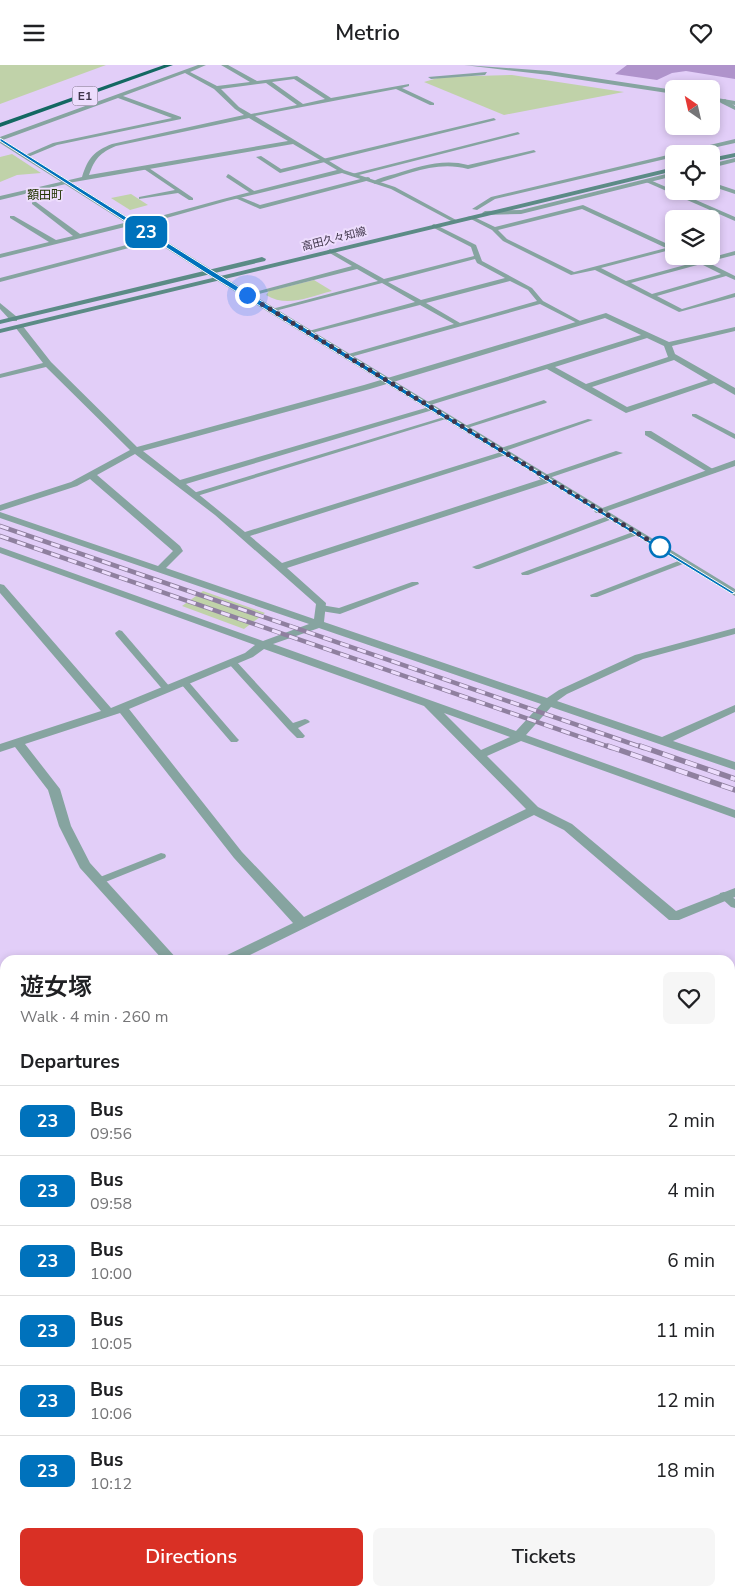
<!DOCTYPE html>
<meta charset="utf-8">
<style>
body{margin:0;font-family:"Nunito Sans","Noto Sans JP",sans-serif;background:#f6f6f6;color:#202124;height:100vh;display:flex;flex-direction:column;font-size:19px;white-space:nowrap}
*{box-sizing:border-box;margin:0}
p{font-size:16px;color:#757577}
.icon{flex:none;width:28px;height:28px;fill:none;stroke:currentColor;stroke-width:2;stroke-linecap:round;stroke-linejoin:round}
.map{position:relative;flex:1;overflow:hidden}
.details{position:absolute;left:0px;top:890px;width:735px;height:641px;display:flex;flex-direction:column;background:#fff;border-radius:15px 15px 0 0;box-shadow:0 2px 8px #0003}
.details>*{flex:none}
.badge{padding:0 10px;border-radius:8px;font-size:18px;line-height:32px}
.needle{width:32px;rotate:326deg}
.buttons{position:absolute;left:665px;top:15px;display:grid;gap:10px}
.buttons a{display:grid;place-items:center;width:55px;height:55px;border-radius:8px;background:#fff;box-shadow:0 2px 8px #0003;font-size:25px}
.you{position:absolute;width:25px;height:25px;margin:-12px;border:4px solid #fff;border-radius:50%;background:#1a73e8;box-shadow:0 0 0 8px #1a73e833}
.map>.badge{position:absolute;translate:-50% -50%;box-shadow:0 0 0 2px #fff}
h2{padding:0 20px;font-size:19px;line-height:45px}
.round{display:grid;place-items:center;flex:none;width:52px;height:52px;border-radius:8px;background:#f6f6f6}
.head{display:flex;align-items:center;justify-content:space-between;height:85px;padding:0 20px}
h1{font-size:24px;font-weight:600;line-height:38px}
.action{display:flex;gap:10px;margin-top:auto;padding:10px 20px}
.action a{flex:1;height:58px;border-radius:8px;background:#d93025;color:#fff;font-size:20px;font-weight:600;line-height:58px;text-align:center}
.action a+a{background:#f6f6f6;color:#202124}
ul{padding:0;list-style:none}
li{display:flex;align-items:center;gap:15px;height:70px;padding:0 20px;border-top:1px solid #e0e0e0}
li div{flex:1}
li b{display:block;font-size:19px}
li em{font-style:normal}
li .badge{min-width:55px;font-weight:700;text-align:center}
header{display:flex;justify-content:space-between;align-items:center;height:65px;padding:0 20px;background:#fff;font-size:22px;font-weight:600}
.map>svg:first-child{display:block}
.green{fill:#c0d2a9}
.water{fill:#af93cb}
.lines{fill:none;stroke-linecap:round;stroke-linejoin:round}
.service{fill:#86a4a0;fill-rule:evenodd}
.pedestrian{fill:#86a4a0;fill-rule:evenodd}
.minor{fill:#86a4a0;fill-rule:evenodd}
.tertiary{fill:#86a4a0;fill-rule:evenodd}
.secondary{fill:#5c8b86;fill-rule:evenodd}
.motorway{fill:#146862;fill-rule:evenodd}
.rail-far1-casing{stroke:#8f809f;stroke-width:4.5}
.rail-casing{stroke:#8f809f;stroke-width:5.5}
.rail-far1{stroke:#edddfd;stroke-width:3;stroke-dasharray:9;stroke-linecap:butt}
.rail{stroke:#edddfd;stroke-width:4;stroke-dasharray:12;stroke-linecap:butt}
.line{fill:#0072bc;stroke:#fff}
.walk{stroke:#40364b;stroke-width:5;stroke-dasharray:0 9}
.stop-dot{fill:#fff;stroke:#0072bc;stroke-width:2.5}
.labels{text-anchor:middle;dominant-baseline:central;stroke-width:4;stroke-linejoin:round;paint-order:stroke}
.far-street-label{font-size:11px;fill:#40364b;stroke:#edddfd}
.shield{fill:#edddfd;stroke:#746880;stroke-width:1}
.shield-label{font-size:12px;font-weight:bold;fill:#40364b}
.far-neighbourhood-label{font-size:12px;fill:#223400;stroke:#edddfd}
</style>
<header><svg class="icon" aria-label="menu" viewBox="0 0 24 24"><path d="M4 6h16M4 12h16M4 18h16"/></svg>Metrio<svg class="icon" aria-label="heart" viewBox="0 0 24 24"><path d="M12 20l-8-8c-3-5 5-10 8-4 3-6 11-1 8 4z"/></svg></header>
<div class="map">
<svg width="735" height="1531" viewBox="0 0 735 1531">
<rect width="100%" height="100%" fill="#e2cef8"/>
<g class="green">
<polygon points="0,0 106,0 0,39"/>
<polygon points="512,10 624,27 504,50 424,17 441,12"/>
<polygon points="12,89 41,108 17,110 0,117 0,92"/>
<polygon points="131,129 148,140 130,145 111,133"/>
<path d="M314 215 332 226C308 232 287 243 266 230L269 226Z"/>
<polygon points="203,526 265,548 244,564 182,541"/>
</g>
<polygon class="water" points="627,0 735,0 735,14 686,6 672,8 657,15 615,9"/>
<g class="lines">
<g class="service">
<polygon points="494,53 496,55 280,108 256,92 261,91 281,104"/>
<polygon points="518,67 520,69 355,111 352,109"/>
<path d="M534 85 536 87 468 104C436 95 406 110 375 119L372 117C379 113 387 111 395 109 418 102 443 93 468 100Z"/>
<polygon points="146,101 193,133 193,135 189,135 178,128 139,134 139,132 175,125 144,104"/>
<polygon points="228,109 230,110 257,128 252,129 226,112"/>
<polygon points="368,112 370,113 370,115 260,144 233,132 238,131 260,140"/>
<polygon points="646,115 650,115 735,152 735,156 646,117"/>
<path d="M583 140 674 182V186L670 185 601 203 626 216 696 197 686 191H694L702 195 735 186V190L707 197 735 211V215L726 211 657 231 682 244 735 228V232L679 247 595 205 571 210 503 176 492 165 467 152 472 151 495 162ZM582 144 666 183 574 207 507 174 498 165ZM701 199 721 209 652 229 631 218Z"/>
<path d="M434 159 476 180 482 196 532 223 543 236 582 257 577 258 540 239 347 293 344 291 345 290 454 259 420 240 308 269 305 267 415 237 382 218 271 247 268 245 378 216 357 204 247 232 244 230 352 201 328 187 327 186 330 184 384 214 474 191 471 182 432 162V160ZM475 194 477 198 505 213 421 235 388 217ZM510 216 528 225 537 236 460 258 426 238Z"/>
<polygon points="544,335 547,337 546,338 464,364 458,363"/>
<polygon points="692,349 696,349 735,369 735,374 692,351"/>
<polygon points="444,352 449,353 197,431 194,431 190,429"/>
<polygon points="588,354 593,355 502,387 495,385"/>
<polygon points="645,366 651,366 716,406 715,408 709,408 645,370"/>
<polygon points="616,386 623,388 546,414 540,414 539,412"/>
<polygon points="608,451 611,451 615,453 479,504 476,504 472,502"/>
<polygon points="633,467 639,467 640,469 528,510 522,510 521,508"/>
<polygon points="681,495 684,495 688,497 597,532 591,532 590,530"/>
<polygon points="412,517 418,517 419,519 340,549 321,546 317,543 321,540 339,543"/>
<polygon points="119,565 122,566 170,622 171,624 170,626 164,626 116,570 115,568"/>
<polygon points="232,594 235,595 293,658 305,654 308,655 310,657 298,663 305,671 303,673 297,673 288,664 229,599 228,597"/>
<polygon points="184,614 187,615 237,673 239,675 237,677 231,677 181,619 180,617 181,615"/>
<polygon points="161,788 165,789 166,791 165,793 103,818 95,818 94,816 95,814"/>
<polygon points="724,827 735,834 735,843 731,842 719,831 720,828"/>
</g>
<polygon class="pedestrian" points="725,34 735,41 735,45 721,38 721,36"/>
<g class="minor">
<path d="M198 0H206L190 7 217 21 250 17 221 0H228L257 16 297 11 331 33 409 19V21L402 23 434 38V40H430L396 24 255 51 344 105 395 122 458 156 453 157 391 124 342 108 227 136 138 161 133 160 0 193V189L49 177 10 153V151H14L56 175 73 171 32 139V137H36L80 169 132 156 135 158 223 134 337 105 293 79 74 117 0 135V131L82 112C88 93 94 86 112 79L244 50 235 44 214 24 185 8 123 31 181 52V54L57 80 28 92 23 91 53 78 172 53 118 33 0 76V72ZM294 14 325 34 303 39 272 17ZM266 18 297 40 251 49 239 42 221 24ZM249 53 288 76 89 110C95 93 100 88 116 81Z"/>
<polygon points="464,0 549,6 674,25 674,29 549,10"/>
<polygon points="487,7 485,10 431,14 428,12"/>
<polygon points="711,32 735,36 735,40 711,36"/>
<polygon points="735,74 735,78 686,89 674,89 674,92 495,134 477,145 472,144 491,132"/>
<polygon points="735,93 735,97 711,103 711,99"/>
<polygon points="674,107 674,111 521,149 485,150 482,148 485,146 521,145"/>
<polygon points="711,117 735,125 735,129 711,121"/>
<polygon points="157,172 159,173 159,175 0,217 0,213"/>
<polygon points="0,238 17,252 17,256 11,256 0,244"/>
<path d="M606 248 669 277 735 262V266L672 281 675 289 735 323V330L714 318 626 348 547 304 427 341 420 339 641 270 605 253 370 324 143 386 180 415 429 342 436 344 186 419 245 467 501 387 509 389 250 471 282 498 545 413H551V417L287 503 326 538 324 557 547 633 559 625 635 590 735 563V569L643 594 567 629 557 636 662 672 735 640V647L673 676 735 697V705L551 642 526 670 735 745V753L521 676 487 691 538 742 572 759 676 846 735 823V832L679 855H669L564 765 534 750 240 895H221L223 892 293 858 234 793 120 648 25 679 60 724 71 761 90 798 178 895H163L80 803 59 761 48 725 15 682 0 687V679L101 646 0 528V519L4 520 111 643 245 588 255 580 0 488V482L263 576 309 559 0 453V447L158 501 173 486 90 414 77 421 0 446V440L71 417 130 385 46 302 0 313V309L43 298 15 262 22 260 51 297 137 382 364 320ZM647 273 664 281 668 292 586 319 555 302ZM674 295 708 315 627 342 592 322ZM135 389 215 450 316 539 314 554 166 503 183 486 180 481 97 410ZM319 563 541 639 516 666 273 579ZM264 584 424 641 526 744 304 852 242 787 129 644 253 592ZM444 648 510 672 481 685Z"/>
<polygon points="735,395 735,401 602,448 596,448 594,446"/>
<polygon points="5,997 5,1010 0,1012 0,999"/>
</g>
<polygon class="tertiary" points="0,73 222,211 735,524 735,531 216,215 0,78"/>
<g class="secondary">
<polygon points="735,88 735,92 711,97 711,93"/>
<polygon points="674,102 674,106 0,268 0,264"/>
<polygon points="262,192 266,194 265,196 0,259 0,255"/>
</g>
<polygon class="motorway" points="164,0 173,0 0,62 0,58"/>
<g class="rail-far1-casing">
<g id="rail-far1">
<polyline points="0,461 644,683"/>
<polyline points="0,471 612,683"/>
</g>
</g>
<g class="rail-casing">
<g id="rail">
<polyline points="608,681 735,725"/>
<polyline points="640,681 735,714"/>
</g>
</g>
<use href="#rail-far1" class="rail-far1"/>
<use href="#rail" class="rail"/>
</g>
<polygon class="line" points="0,73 211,205 735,528 732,529 206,208 0,76"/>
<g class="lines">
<polyline class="walk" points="247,230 660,482"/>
</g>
<circle class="stop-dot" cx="660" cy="482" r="10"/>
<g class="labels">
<g class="far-street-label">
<text transform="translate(334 174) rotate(-14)">高田久々知線</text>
</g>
<rect class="shield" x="72.5" y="21.5" width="25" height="19" rx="4"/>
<g class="shield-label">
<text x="85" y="31">E1</text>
</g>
<g class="far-neighbourhood-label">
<text x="45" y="130">額田町</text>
</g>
</g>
</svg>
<div class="buttons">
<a><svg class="needle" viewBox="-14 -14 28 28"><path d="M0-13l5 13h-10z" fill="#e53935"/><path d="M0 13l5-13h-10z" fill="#757577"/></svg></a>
<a><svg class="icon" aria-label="locate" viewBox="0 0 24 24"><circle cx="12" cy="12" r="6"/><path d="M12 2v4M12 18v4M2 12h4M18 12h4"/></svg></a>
<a><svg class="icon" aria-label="layers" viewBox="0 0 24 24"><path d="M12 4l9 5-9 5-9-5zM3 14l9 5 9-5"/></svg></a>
</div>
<div class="you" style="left:247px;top:230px"></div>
<b class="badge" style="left:146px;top:167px;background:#0072bc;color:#fff">23</b>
<section class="details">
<div class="head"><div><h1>遊女塚</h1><p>Walk · 4 min · 260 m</p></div><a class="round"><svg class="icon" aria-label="heart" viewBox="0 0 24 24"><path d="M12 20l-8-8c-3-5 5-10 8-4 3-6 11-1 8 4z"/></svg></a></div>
<h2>Departures</h2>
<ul>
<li><span class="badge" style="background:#0072bc;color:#fff">23</span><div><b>Bus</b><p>09:56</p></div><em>2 min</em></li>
<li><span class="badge" style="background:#0072bc;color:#fff">23</span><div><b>Bus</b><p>09:58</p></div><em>4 min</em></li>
<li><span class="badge" style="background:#0072bc;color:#fff">23</span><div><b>Bus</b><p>10:00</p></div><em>6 min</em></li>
<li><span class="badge" style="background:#0072bc;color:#fff">23</span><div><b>Bus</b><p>10:05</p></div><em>11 min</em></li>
<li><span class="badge" style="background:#0072bc;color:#fff">23</span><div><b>Bus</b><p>10:06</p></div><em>12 min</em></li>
<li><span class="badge" style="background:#0072bc;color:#fff">23</span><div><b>Bus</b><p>10:12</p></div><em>18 min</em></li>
</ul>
<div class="action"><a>Directions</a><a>Tickets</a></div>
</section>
</div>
